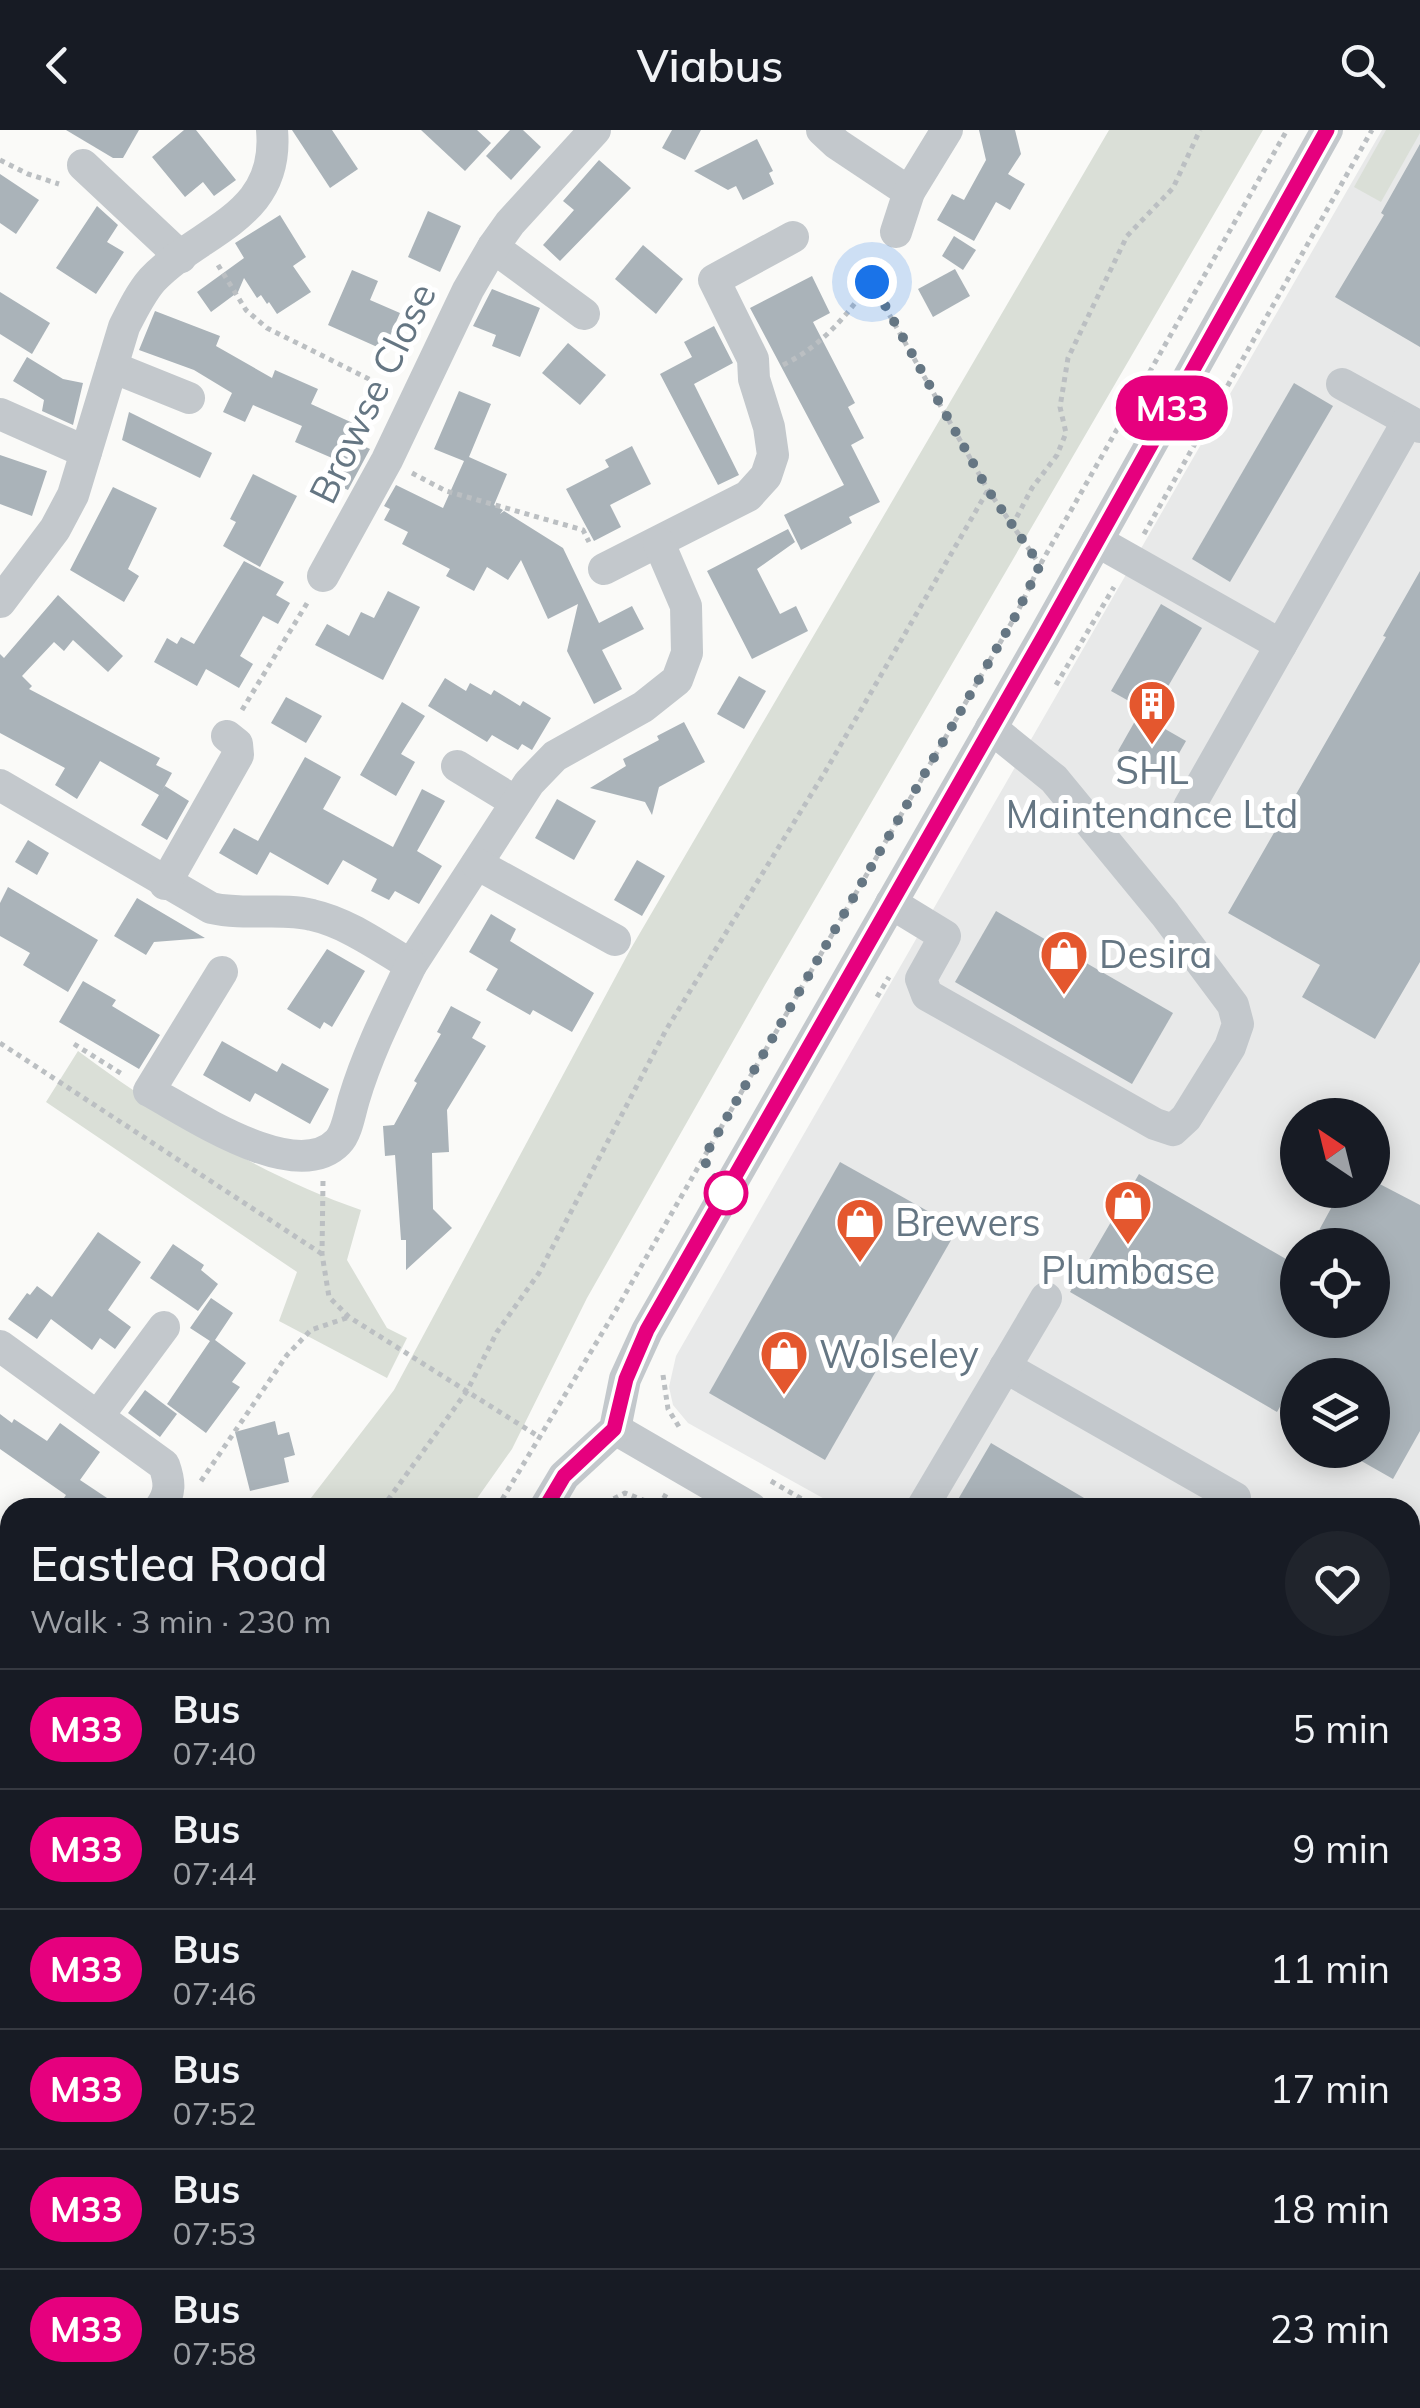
<!DOCTYPE html>
<meta charset="utf-8">
<style>
body{margin:0;font-family:Mulish,sans-serif;background:#20242c;color:#f1f3f6;height:100vh;display:flex;flex-direction:column;font-size:38px;white-space:nowrap}
*{box-sizing:border-box;margin:0}
p{font-size:32px;color:#9ea1a6}
.icon{flex:none;width:55px;height:55px;fill:none;stroke:currentColor;stroke-width:2;stroke-linecap:round;stroke-linejoin:round}
.map{position:relative;flex:1;overflow:hidden}
.side{position:absolute;left:0px;top:1368px;width:1420px;height:912px;display:flex;flex-direction:column;background:#171b24;border-radius:30px 30px 0 0;box-shadow:0 5px 25px #0003}
.side>*{flex:none}
.badge{padding:0 20px;border-radius:32px;font-size:35px;line-height:65px}
.needle{width:65px;rotate:325deg}
.fabs{position:absolute;left:1280px;top:968px;display:grid;gap:20px}
.fabs a{display:grid;place-items:center;width:110px;height:110px;border-radius:50%;background:#171b24;box-shadow:0 5px 25px #0003;font-size:50px}
.you{position:absolute;width:50px;height:50px;margin:-25px;border:8px solid #fff;border-radius:50%;background:#1a73e8;box-shadow:0 0 0 15px #1a73e833}
.map>.badge{position:absolute;translate:-50% -50%;box-shadow:0 0 0 5px #fff}
.round{display:grid;place-items:center;flex:none;width:105px;height:105px;border-radius:52px;background:#20242c}
.summary{display:flex;align-items:center;justify-content:space-between;height:170px;padding:0 30px}
h1{font-size:48px;font-weight:600;line-height:75px}
ul{padding:0;list-style:none}
li{display:flex;align-items:center;gap:30px;height:120px;padding:0 30px;border-top:2px solid #363941}
li div{flex:1}
li b{display:block;font-size:38px}
li em{font-style:normal}
li .badge{min-width:110px;font-weight:700;text-align:center}
header{display:flex;justify-content:space-between;align-items:center;height:130px;padding:0 30px;background:#171b24;font-size:45px;font-weight:600}
.map>svg:first-child{display:block}
.built{fill:#e8e9e9;fill-rule:evenodd}
.green{fill:#dadfd7}
.building{fill:#aab3b9}
.lines{fill:none;stroke-linecap:round;stroke-linejoin:round}
.highway-casing{stroke:#b4b9bd;stroke-width:52}
.path{stroke:#bbbfc2;stroke-width:5;stroke-dasharray:5 5;stroke-linecap:butt}
.minor{stroke:#c3c8cc;stroke-width:32}
.highway{stroke:#fff;stroke-width:48}
.line-casing{stroke:#fff;stroke-width:22}
.line{stroke:#e6007e;stroke-width:15}
.walk{stroke:#657683;stroke-width:10;stroke-dasharray:0 18}
.stop-dot{fill:#fff;stroke:#e6007e;stroke-width:5}
.labels{text-anchor:middle;dominant-baseline:central;stroke-width:10;stroke-linejoin:round;paint-order:stroke}
.street-label{font-size:38px;fill:#657683;stroke:#fff}
.poi-label{font-size:38px;fill:#657683;stroke:#fff;text-anchor:start}
</style>
<header><svg class="icon" aria-label="back" viewBox="0 0 24 24"><path d="M15 5l-7 7 7 7"/></svg>Viabus<svg class="icon" aria-label="search" viewBox="0 0 24 24"><circle cx="10" cy="10" r="6"/><path d="M15 15l6 6"/></svg></header>
<div class="map">
<svg width="1420" height="2278" viewBox="0 0 1420 2278">
<rect width="100%" height="100%" fill="#fafaf8"/>
<g class="built">
<path d="M1382 0H1420V1977L1410 1981V1378L839 1377 688 1293 673 1275 669 1257 676 1226ZM1298 985H1372V1060H1298ZM1298 1115H1372V1190H1298ZM1298 1245H1372V1320H1298Z"/>
<polygon points="10,2103 10,2270 286,2270 290,2278 0,2278 0,2108"/>
</g>
<g class="green">
<polygon points="1109,0 1263,0 765,855 587,1168 512,1319 471,1377 304,1377 394,1260 630,820"/>
<polygon points="1386,0 1420,0 1420,3 1381,72 1354,57"/>
<path d="M78 921C165 985 259 1045 361 1080L347 1130 387 1198 407 1208 387 1248 279 1191 297 1142 46 972Z"/>
<polygon points="10,1742 10,1904 0,1912 0,1751"/>
<polygon points="1420,1983 1420,2136 1410,2139 1410,1989"/>
<polygon points="347,2270 957,2270 934,2278 352,2278"/>
</g>
<g class="building">
<polygon points="66,0 139,0 123,28 113,28"/>
<polygon points="184,0 196,0 236,50 214,66 203,52 185,67 152,27"/>
<polygon points="292,0 332,0 358,39 330,58"/>
<polygon points="421,0 477,0 491,13 465,41"/>
<polygon points="510,0 523,0 541,17 511,50 486,26"/>
<polygon points="672,0 701,0 685,30 662,18"/>
<polygon points="979,0 1015,0 1021,24 1008,44 1025,54 1010,80 996,72 974,111 937,90 952,64 964,70 986,30"/>
<polygon points="757,9 773,41 769,43 774,54 743,70 736,56 728,60 694,41"/>
<polygon points="1420,14 1420,217 1335,167 1384,85 1381,83"/>
<polygon points="599,30 631,58 560,131 543,115 574,80 563,71"/>
<polygon points="0,44 39,70 16,104 0,93"/>
<polygon points="97,76 118,95 107,112 124,122 96,164 56,138"/>
<polygon points="428,81 461,96 440,142 408,127"/>
<polygon points="280,85 306,127 293,136 311,162 277,184 269,172 267,174 261,165 257,168 244,148 238,162 211,182 197,162 244,128 235,113"/>
<polygon points="954,106 976,120 963,140 942,126"/>
<polygon points="643,115 683,149 656,184 615,149"/>
<polygon points="955,139 970,166 933,187 918,159"/>
<polygon points="352,140 378,151 370,170 400,183 384,220 328,195"/>
<polygon points="812,146 830,183 813,192 855,273 848,277 864,308 851,315 880,372 849,387 852,393 801,420 784,385 844,355 750,178"/>
<polygon points="492,159 540,178 520,227 492,216 496,205 473,196"/>
<polygon points="0,162 50,193 32,224 0,204"/>
<polygon points="155,181 220,206 216,216 272,248 275,240 318,259 311,274 355,294 349,309 370,319 348,360 330,352 339,331 295,312 302,296 253,275 245,292 223,282 232,263 194,240 139,220"/>
<polygon points="714,196 733,233 694,254 739,345 718,355 660,244 692,227 684,212"/>
<polygon points="568,213 606,245 580,275 542,243"/>
<polygon points="27,227 63,249 83,253 73,295 42,281 44,270 13,251"/>
<polygon points="1294,253 1333,276 1230,452 1192,429"/>
<polygon points="459,261 491,274 469,327 507,344 494,375 503,380 500,384 504,381 563,418 599,493 632,476 644,499 602,520 622,559 594,574 567,521 578,474 548,489 521,430 508,450 487,437 474,461 446,446 450,439 402,414 408,402 384,390 390,379 384,376 396,355 443,378 464,331 434,319"/>
<polygon points="129,282 212,323 200,348 122,310"/>
<polygon points="632,316 651,354 610,375 621,397 594,411 566,359 609,337 605,330"/>
<polygon points="0,325 47,341 32,386 0,374"/>
<polygon points="253,344 297,366 260,437 223,416 236,392 230,389"/>
<polygon points="113,357 157,378 128,439 139,446 124,472 70,440"/>
<polygon points="788,399 795,412 757,439 780,484 796,476 808,501 752,529 707,441"/>
<polygon points="244,431 284,452 276,465 290,473 278,494 263,486 240,526 253,534 239,558 206,539 197,556 154,532 167,508 177,514 181,507 194,514"/>
<polygon points="1420,441 1420,832 1375,909 1302,867 1320,835 1228,783 1386,507 1383,506"/>
<polygon points="388,461 420,477 383,550 315,515 327,494 349,506 361,482 374,488"/>
<polygon points="58,465 123,526 108,542 73,510 64,521 54,512 22,546 32,556 29,559 160,628 156,635 172,643 162,661 165,656 189,671 167,710 141,695 159,665 100,631 77,669 55,655 65,638 0,603 0,524 4,528"/>
<polygon points="1161,474 1202,498 1152,584 1111,561"/>
<polygon points="739,546 766,561 744,599 717,584"/>
<polygon points="445,548 466,561 470,553 491,565 494,560 520,576 523,571 551,588 532,620 522,614 518,620 492,605 487,612 428,576"/>
<polygon points="286,567 322,586 306,613 271,593"/>
<polygon points="402,572 425,586 401,624 415,632 396,666 360,645"/>
<polygon points="1139,584 1186,611 1165,648 1118,621"/>
<polygon points="684,592 705,632 659,657 652,685 645,672 590,658 626,636 623,629 659,610 657,606"/>
<polygon points="305,627 341,647 323,679 393,717 422,659 445,671 417,721 442,736 419,774 395,761 389,770 371,761 377,749 343,730 328,755 270,722 257,745 219,723 234,698 258,711"/>
<polygon points="557,669 596,691 574,730 535,708"/>
<polygon points="28,710 49,723 37,745 15,732"/>
<polygon points="637,730 665,746 642,786 614,770"/>
<polygon points="8,757 98,810 68,862 23,835 30,823 0,806 0,773"/>
<polygon points="137,768 205,808 154,812 146,825 114,806"/>
<polygon points="996,781 1173,883 1132,954 955,852"/>
<polygon points="491,784 516,799 510,811 594,863 572,902 533,880 530,885 486,860 498,839 469,822"/>
<polygon points="327,819 365,841 332,897 324,892 320,899 287,879"/>
<polygon points="83,851 116,870 112,876 160,905 139,939 59,892"/>
<polygon points="451,876 481,892 472,908 486,916 447,980 449,1022 432,1023 433,1079 452,1098 406,1140 406,1110 401,1110 395,1025 385,1026 383,996 394,995 417,953 414,951 441,904 437,902"/>
<polygon points="222,911 277,942 282,933 329,959 310,994 255,963 250,972 203,945"/>
<polygon points="840,1032 958,1098 825,1330 709,1263"/>
<polygon points="1139,1044 1298,1136 1298,1190 1372,1190 1372,1115 1311,1115 1341,1060 1372,1060 1372,1050 1420,1075 1420,1301 1393,1349 1342,1320 1372,1320 1372,1245 1298,1245 1277,1282 1070,1162"/>
<polygon points="98,1102 141,1132 108,1180 131,1197 115,1219 100,1208 92,1220 51,1189 37,1209 8,1189 27,1163 30,1165 37,1156 52,1167"/>
<polygon points="173,1114 204,1135 201,1140 218,1154 198,1181 150,1148"/>
<polygon points="211,1168 233,1183 215,1210 246,1233 232,1252 240,1257 206,1303 167,1274 210,1211 190,1198"/>
<polygon points="145,1260 177,1284 160,1307 128,1283"/>
<polygon points="0,1284 12,1293 14,1289 47,1311 60,1293 100,1322 80,1350 122,1378 78,1378 64,1368 66,1365 0,1319"/>
<polygon points="275,1291 278,1305 289,1302 295,1325 284,1328 289,1352 250,1361 235,1302"/>
<polygon points="991,1313 1101,1378 953,1378"/>
</g>
<g class="lines">
<g class="highway-casing">
<g id="highway">
<polyline points="1410,2188 1420,2184"/>
<polyline points="1201,2278 1220,2270"/>
<polyline points="1387,2278 1406,2270"/>
</g>
</g>
<g class="path">
<polyline points="0,30 28,44 59,54"/>
<polyline points="218,135 246,180 267,198 387,258"/>
<polyline points="871,152 883,128"/>
<path d="M783 235C823 215 846 186 871 152L988 360 1040 435"/>
<polyline points="412,343 446,361 583,400 589,412"/>
<polyline points="1012,396 1032,358 1057,325 1066,303 1060,277 1068,228 1127,106 1173,58 1200,0"/>
<polyline points="1144,404 1372,0"/>
<polyline points="1056,555 1114,457"/>
<polyline points="242,580 309,470"/>
<polyline points="877,867 889,847"/>
<polyline points="0,913 322,1124"/>
<polyline points="74,914 122,944"/>
<polyline points="323,1051 322,1124 329,1167 349,1187 541,1308"/>
<polyline points="663,1245 668,1279 681,1300"/>
<polyline points="201,1351 287,1225 311,1200 349,1187"/>
<polyline points="771,1351 817,1378"/>
<polyline points="659,1377 666,1364"/>
<polyline points="382,1378 467,1261 497,1202 539,1143 666,900 825,642 988,360"/>
<polyline points="497,1378 616,1180 1016,485 1040,435 1287,0"/>
<polyline points="596,1378 625,1363 658,1376"/>
<polyline points="1410,1426 1420,1412"/>
<polyline points="0,1510 10,1498"/>
<polyline points="1410,1523 1420,1516"/>
<polyline points="0,1840 10,1833"/>
<polyline points="0,1927 10,1919"/>
</g>
<g class="minor">
<polyline points="822,0 837,14 909,62"/>
<polyline points="83,35 181,127"/>
<polyline points="896,102 909,62 947,0"/>
<polyline points="493,117 584,184"/>
<polyline points="112,237 189,268"/>
<polyline points="1342,254 1420,297"/>
<polyline points="0,284 86,322"/>
<polyline points="1097,411 1281,515"/>
<polyline points="604,439 748,366 766,346 773,325 769,297 754,249 753,229 714,150 793,107"/>
<polyline points="323,446 387,330 468,160 493,117 510,93 595,0"/>
<path d="M0 472 55 399 73 365 124 197C132 181 140 164 152 150 200 99 280 88 272 0"/>
<polyline points="457,636 516,672"/>
<path d="M0 655 211 778C246 786 283 777 312 785 348 793 380 817 411 835L529 653 555 626 643 577 677 550 687 523 686 476 659 413"/>
<polyline points="1189,677 1408,291"/>
<polyline points="477,734 615,810"/>
<polyline points="165,754 238,625 237,614 227,606"/>
<polyline points="891,773 945,806 921,849 927,865 1155,994 1173,1000 1186,988 1230,917 1238,894 1233,875 1165,784 1054,649 991,598"/>
<path d="M222 842 149 961C190 983 296 1056 338 1012 347 1003 350 982 354 969 368 922 390 879 411 835"/>
<path d="M0 1216 164 1335C170 1352 171 1363 160 1378"/>
<polyline points="1005,1237 1235,1368"/>
<polyline points="98,1286 164,1197"/>
<polyline points="615,1299 751,1378"/>
<polyline points="545,1378 564,1346 615,1299 625,1249 647,1201 1045,504 1327,0"/>
<polyline points="922,1378 1046,1168"/>
<polyline points="1410,1479 1420,1471"/>
<polyline points="1410,1589 1420,1581"/>
<polyline points="1410,1680 1420,1671"/>
<polyline points="1410,1876 1415,1891 1410,1911"/>
<polyline points="0,1988 10,1980"/>
</g>
<use href="#highway" class="highway"/>
</g>
<g class="lines">
<g class="line-casing">
<polyline id="line" points="545,1378 564,1346 614,1299 626,1249 647,1200 1045,504 1327,0"/>
</g>
<use href="#line" class="line"/>
<polyline class="walk" points="726,1063 703,1029 1016,485 1040,435 988,360 872,152"/>
</g>
<defs>
<g id="building-pin" transform="scale(2.5)"><path d="M0 17L-7.5 6A9.5 9.5 0 1 1 7.5 6Z" fill="#e4572e" stroke="#fff"/><path d="M-4-6H4V6H1V3H-1V6H-4ZM-2.5-4.3h1.7v1.8h-1.7ZM.8-4.3h1.7v1.8H.8ZM-2.5-1h1.7V.8h-1.7ZM.8-1h1.7V.8H.8Z" fill="#fff"/></g>
<g id="shop-pin" transform="scale(2.5)"><path d="M0 17L-7.5 6A9.5 9.5 0 1 1 7.5 6Z" fill="#e4572e" stroke="#fff"/><path d="M-5-2.5h2.3a2.7 3.5 0 0 1 5.4 0H5L5.5 6h-11ZM-1.5-2.5h3a1.5 2.3 0 0 0-3 0Z" fill="#fff"/></g>
</defs>
<g fill-rule="evenodd">
<use href="#building-pin" x="1152" y="574"/>
<use href="#shop-pin" x="1064" y="824"/>
<use href="#shop-pin" x="1128" y="1074"/>
<use href="#shop-pin" x="860" y="1092"/>
<use href="#shop-pin" x="784" y="1224"/>
</g>
<circle class="stop-dot" cx="726" cy="1063" r="20"/>
<g class="labels">
<g class="street-label">
<text transform="translate(372 263) rotate(-64)">Browse Close</text>
</g>
<g class="poi-label">
<text x="1152" y="640" text-anchor="middle">SHL<tspan x="1152" dy="44">Maintenance Ltd</tspan></text>
<text x="1099" y="824">Desira</text>
<text x="895" y="1092">Brewers</text>
<text x="1128" y="1140" text-anchor="middle">Plumbase</text>
<text x="819" y="1224">Wolseley</text>
</g>
</g>
</svg>
<div class="fabs">
<a><svg class="needle" viewBox="-14 -14 28 28"><path d="M0-13l5 13h-10z" fill="#e53935"/><path d="M0 13l5-13h-10z" fill="#9ea1a6"/></svg></a>
<a><svg class="icon" aria-label="locate" viewBox="0 0 24 24"><circle cx="12" cy="12" r="6"/><path d="M12 2v4M12 18v4M2 12h4M18 12h4"/></svg></a>
<a><svg class="icon" aria-label="layers" viewBox="0 0 24 24"><path d="M12 4l9 5-9 5-9-5zM3 14l9 5 9-5"/></svg></a>
</div>
<div class="you" style="left:872px;top:152px"></div>
<b class="badge" style="left:1172px;top:278px;background:#e6007e;color:#fff">M33</b>
<section class="side">
<div class="summary"><div><h1>Eastlea Road</h1><p>Walk · 3 min · 230 m</p></div><a class="round"><svg class="icon" aria-label="heart" viewBox="0 0 24 24"><path d="M12 20l-8-8c-3-5 5-10 8-4 3-6 11-1 8 4z"/></svg></a></div>
<ul>
<li><span class="badge" style="background:#e6007e;color:#fff">M33</span><div><b>Bus</b><p>07:40</p></div><em>5 min</em></li>
<li><span class="badge" style="background:#e6007e;color:#fff">M33</span><div><b>Bus</b><p>07:44</p></div><em>9 min</em></li>
<li><span class="badge" style="background:#e6007e;color:#fff">M33</span><div><b>Bus</b><p>07:46</p></div><em>11 min</em></li>
<li><span class="badge" style="background:#e6007e;color:#fff">M33</span><div><b>Bus</b><p>07:52</p></div><em>17 min</em></li>
<li><span class="badge" style="background:#e6007e;color:#fff">M33</span><div><b>Bus</b><p>07:53</p></div><em>18 min</em></li>
<li><span class="badge" style="background:#e6007e;color:#fff">M33</span><div><b>Bus</b><p>07:58</p></div><em>23 min</em></li>
</ul>
</section>
</div>
